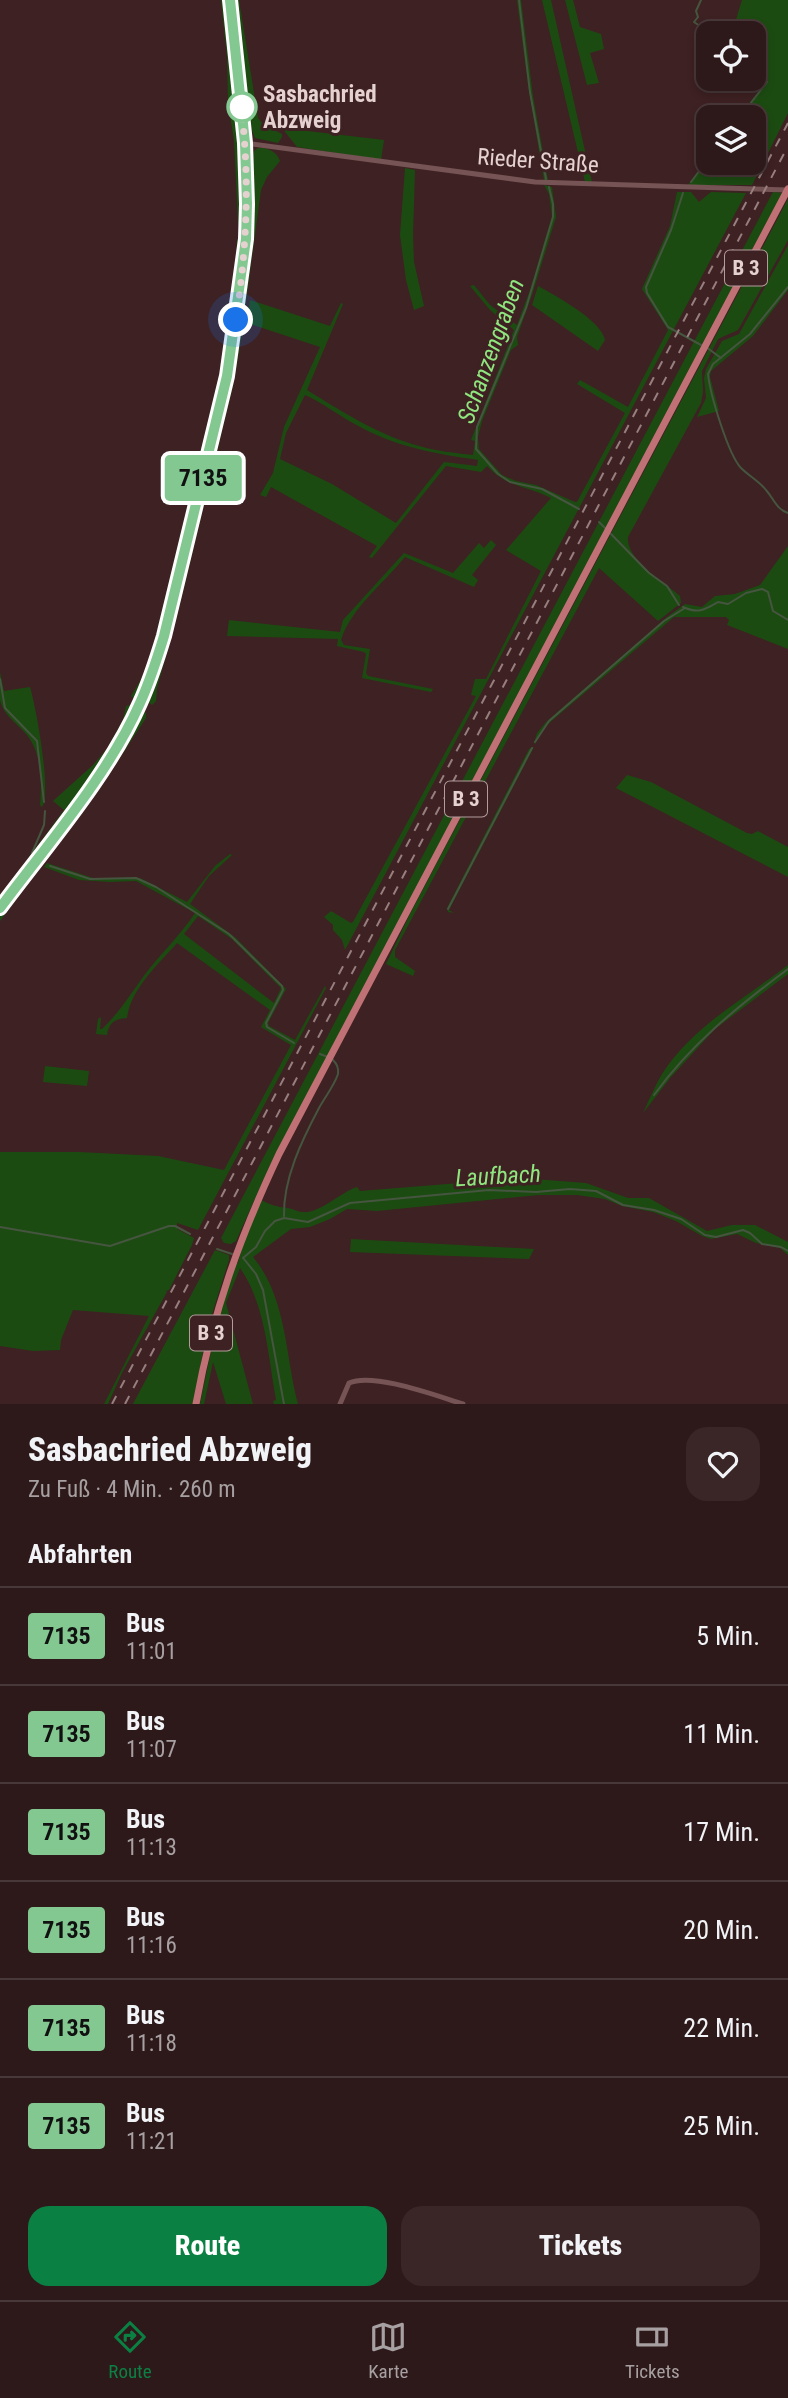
<!DOCTYPE html>
<html lang="de">
<meta charset="utf-8">
<style>
body{margin:0;font-family:"Roboto Condensed",sans-serif;background:#3a2627;color:#f1f3f6;height:100vh;display:flex;flex-direction:column;font-size:26px;white-space:nowrap}
*{box-sizing:border-box;margin:0}
p{font-size:23px;color:#a7a0a2}
.icon{flex:none;width:38px;height:38px;fill:none;stroke:currentColor;stroke-width:2;stroke-linecap:round;stroke-linejoin:round}
.map{position:relative;height:1404px;overflow:hidden}
.drawer{display:flex;flex-direction:column;background:#2e191a;flex:1}
.drawer>*{flex:none}
.badge{padding:0 14px;border-radius:5px;font-size:24px;line-height:46px}
.tools{position:absolute;left:696px;top:21px;display:grid;gap:14px}
.tools a{display:grid;place-items:center;width:70px;height:70px;border-radius:14px;background:#2e191a;box-shadow:0 4px 10px #0003,0 0 0 2px #493839;font-size:35px}
.you{position:absolute;width:35px;height:35px;margin:-18px;border:5px solid #fff;border-radius:50%;background:#1a73e8;box-shadow:0 0 0 10px #1a73e833}
.map>.badge{position:absolute;translate:-50% -50%;box-shadow:0 0 0 4px #fff}
h2{padding:0 28px;font-size:26px;line-height:63px}
.round{display:grid;place-items:center;flex:none;width:74px;height:74px;border-radius:21px;background:#3a2627}
.head{display:flex;align-items:center;justify-content:space-between;height:119px;padding:0 28px}
h1{font-size:33px;font-weight:800;line-height:52px}
.cta{display:flex;gap:14px;margin-top:auto;padding:14px 28px}
.cta a{flex:1;height:80px;border-radius:21px;background:#0b8043;color:#fff;font-size:28px;font-weight:800;line-height:80px;text-align:center}
.cta a+a{background:#3a2627;color:#f1f3f6}
ul{padding:0;list-style:none}
li{display:flex;align-items:center;gap:21px;height:98px;padding:0 28px;border-top:2px solid #493839}
li div{flex:1}
li b{display:block;font-size:26px}
li em{font-style:normal}
li .badge{min-width:77px;font-weight:700;text-align:center}
.tabs{display:flex;justify-content:space-around;align-items:center;height:98px;border-top:2px solid #493839;background:#2e191a;font-size:19px;color:#a7a0a2}
.tabs a{display:grid;justify-items:center;gap:4px}
.tabs .active{color:#0b8043}
.map>svg:first-child{display:block}
.green{fill:#1c4b12;fill-rule:evenodd}
.lines{fill:none;stroke-linecap:round;stroke-linejoin:round}
.stream{stroke:#45553f;stroke-width:2}
.minor{stroke:#765354;stroke-width:5}
.major{stroke:#c07175;stroke-width:7}
.rail{stroke:#987f7f;stroke-width:2;stroke-dasharray:9 9;stroke-linecap:butt}
.line-casing{stroke:#fff;stroke-width:16}
.line{stroke:#84c891;stroke-width:10}
.walk{stroke:#e6d1d1;stroke-width:7;stroke-dasharray:0 12.6}
.stop-dot{fill:#fff;stroke:#84c891;stroke-width:3.5}
.labels{text-anchor:middle;dominant-baseline:central;stroke-width:6;stroke-linejoin:round;paint-order:stroke}
.shield{fill:#3e2122;stroke:#b49c9c;stroke-width:2}
.shield-label{font-size:21px;font-weight:bold;fill:#e6d1d1}
.stop-label{font-size:23px;font-weight:bold;fill:#e6d1d1;stroke:#3e2122;text-anchor:start}
.street-label{font-size:23px;fill:#e6d1d1;stroke:#3e2122}
.water-label{font-size:24px;font-style:italic;fill:#8fe57e;stroke:#3e2122}
</style>
<div class="map">
<svg width="788" height="1404" viewBox="0 0 788 1404">
<rect width="100%" height="100%" fill="#3e2122"/>
<g class="green">
<polygon points="221,0 226,0 234,80 232,103 239,128 243,226 238,224 234,140 228,103 227,57"/>
<path d="M234 0H239L258 118 264 125 282 134V137L278 143 255 138C248 124 251 102 245 85Z"/>
<polygon points="517,0 521,0 533,96 548,180 544,180 528,85"/>
<polygon points="542,0 551,0 592,182 585,182"/>
<polygon points="565,0 573,0 580,27 601,34 604,49 590,53 599,83 587,85"/>
<polygon points="742,0 788,0 788,113 752,185 688,185 709,157 709,163 754,163 754,117 739,117 765,83 765,79 754,71 754,33 732,33"/>
<polygon points="282,128 384,140 381,160 297,147"/>
<path d="M258 148C267 147 277 152 280 161L267 177 261 190 240 346 233 386 176 620 157 688 156 701 152 705 146 700 159 667 173 615 230 382 250 240 253 191 251 162 254 151Z"/>
<polygon points="405,168 415,170 413,235 414,262 424,306 414,310 406,280 400,235"/>
<path d="M544 185 552 187 556 217 532 295 517 337 518 345 511 350 482 421 478 437 479 449 502 475 516 481 536 485 575 502H577L625 413 577 384 580 380 628 407 668 330 642 289 670 226 677 192H691L699 202 711 192 746 193 345 950 342 940 333 930V925L324 917 331 911 351 923 353 922 476 696 471 695 475 679H486L541 571 506 550 551 498C524 484 509 489 487 466L481 472 446 466 372 558 369 557 377 546 271 487 266 497 260 495 273 473 284 427 320 347 247 323 250 300 330 326 341 303 343 304 307 390C343 412 378 435 419 446 436 451 455 453 473 455L475 441 471 440 514 330 490 310 470 286 474 285 490 305 517 325 530 290 552 216 549 194ZM305 395C325 404 342 418 362 428 398 447 437 454 478 460L477 466 444 462 396 523 332 484 280 459 286 433Z"/>
<polygon points="773,192 782,193 296,1115 269,1167 236,1241 231,1244 224,1243 221,1238"/>
<path d="M788 199V240L738 330 718 339 702 371 703 392 701 403 628 537C626 560 664 582 680 596L681 603 658 621 599 568 395 950V957L415 971 413 976 386 964 410 914Z"/>
<path d="M240 237 243 240C235 337 211 431 188 524 173 582 162 640 140 695L134 698 131 696 143 676 154 644 221 368 236 270 237 240Z"/>
<polygon points="788,245 788,290 753,336 711,371 710,377 719,411 697,417 706,398 704,378 706,369 722,341 739,334"/>
<path d="M538 286C556 296 601 320 605 340L598 351 532 305Z"/>
<path d="M491 540 496 545 472 575 478 580 474 587 405 557C384 583 351 608 341 640L344 645 370 649 366 673 368 676 433 689 431 692 362 678 366 654 364 652 337 646 338 639 227 636 229 620 340 632 343 620 404 553 453 573 479 543 484 548Z"/>
<polygon points="788,546 788,649 727,625 729,620 726,617 674,617 555,718 545,727 535,744 534,743 537,733 546,722 667,617 685,604 702,607 715,596 735,594 760,585"/>
<path d="M0 672 4 691 30 687C36 707 52 793 42 807L40 805C42 783 42 754 27 735 18 724 3 715 0 700 0 691 0 681 0 672Z"/>
<polygon points="130,705 133,711 99,768 0,902 0,896 64,810 53,801 93,765 106,750 123,720 126,706"/>
<path d="M143 712 146 713V718L106 779 0 921V914C49 849 103 786 140 713Z"/>
<polygon points="534,747 449,910 454,913 448,912 447,908 529,749"/>
<polygon points="627,775 651,782 747,833 752,834 758,831 788,847 788,877 616,788"/>
<path d="M230 854 232 855 209 876 190 904 236 938 286 989 268 1023 269 1026 295 1040 325 986 326 988 198 1230 177 1223V1229L194 1238 192 1245 169 1290 166 1291 167 1292 122 1373 108 1404H104L149 1316 73 1310 61 1340 60 1350 33 1351 0 1346V1152H79L158 1156 224 1170 291 1045 261 1027 270 1010 177 943C158 965 131 988 127 1018 115 1019 109 1022 107 1035L96 1034 98 1019 101 1017 100 1029H102C119 1013 130 995 143 977 159 955 180 936 195 913L136 881 110 882 79 880 44 867 47 863 93 878H140L187 902 215 866ZM198 916 232 939 281 988 274 1003 184 934Z"/>
<path d="M788 965V974L715 1029 671 1077 643 1113C649 1100 655 1086 662 1074 693 1026 744 999 788 965Z"/>
<polygon points="45,1066 89,1071 87,1086 43,1082"/>
<path d="M521 1178 586 1183 628 1198H649L707 1231 732 1225H755L788 1242V1255L780 1248 756 1243 737 1234 711 1239 702 1236 676 1221 653 1212 622 1206 605 1199 577 1195H539L377 1211 347 1209 330 1219 310 1227 291 1229 253 1257C287 1298 285 1355 298 1404H274L273 1401 276 1400C268 1357 266 1305 240 1268L226 1303 253 1404H226L213 1362 204 1404H200L217 1323 235 1264 238 1263 243 1244 261 1200C271 1205 277 1207 287 1208 292 1208 297 1212 303 1212 319 1214 341 1192 357 1187L360 1191Z"/>
<polygon points="351,1239 534,1249 529,1259 350,1252"/>
<polygon points="215,1250 229,1255 229,1260 208,1327 193,1404 133,1404"/>
</g>
<g class="lines">
<g class="stream">
<polyline points="519,0 530,92 546,179"/>
<polyline points="701,0 696,11 698,17 694,22 710,33"/>
<polyline points="740,117 767,82 754,70"/>
<polyline points="691,182 709,158"/>
<polyline points="549,187 553,204 553,217 526,308 477,427 476,449 498,474 510,482 542,489 579,509"/>
<polyline points="683,193 671,230 646,287 647,293 668,327 701,345"/>
<path d="M788 287 750 334 713 364 708 374C710 394 728 454 741 468 749 476 759 481 766 490 774 499 776 509 788 513"/>
<polyline points="706,347 721,358"/>
<polyline points="599,522 605,528"/>
<polyline points="611,534 649,573 667,586 679,605"/>
<path d="M683 607C698 614 704 610 718 602L728 604 746 593 762 589 768 592 773 611 788 620"/>
<polyline points="0,679 5,708 37,741 44,802"/>
<polyline points="535,742 549,721 664,621 685,608"/>
<polyline points="32,853 44,825 45,811"/>
<polyline points="50,866 90,879 136,878 156,887 229,934 282,986 283,990 266,1023 267,1027 294,1043"/>
<polyline points="448,909 532,748"/>
<polyline points="320,1054 328,1057"/>
<path d="M654 1095C691 1044 738 1006 788 969"/>
<path d="M284 1216C283 1179 302 1140 319 1108 325 1097 334 1086 338 1074 339 1068 337 1064 333 1060"/>
<polyline points="0,1227 110,1246 169,1226 175,1226 190,1234"/>
<polyline points="217,1249 232,1254"/>
<polyline points="243,1258 256,1247 265,1231 275,1221 284,1218 308,1222 350,1203 489,1190 536,1192 570,1189 596,1191 623,1205 654,1210 681,1219 705,1235 716,1237 743,1230 750,1233 762,1244 781,1247 788,1251"/>
<polyline points="244,1259 256,1274 263,1290 284,1404"/>
</g>
<g class="minor">
<polyline points="245,143 535,182 788,190"/>
<path d="M0 908C48 843 102 780 138 707 165 654 175 592 189 534 213 435 241 335 247 233 251 155 239 77 230 0"/>
<path d="M340 1404 349 1383C373 1372 437 1396 463 1404"/>
</g>
<path class="major" d="M196 1404C213 1311 239 1239 279 1154L788 189"/>
<g class="rail">
<polyline points="112,1404 788,123"/>
<polyline points="125,1404 788,146"/>
</g>
</g>
<g class="lines">
<g class="line-casing">
<path id="line" d="M0 908C47 845 109 774 140 703 150 681 157 659 164 636L227 376 246 239 247 204 245 143 230 0"/>
</g>
<use href="#line" class="line"/>
<path class="walk" d="M236 320C247 244 250 181 241 105L242 107"/>
</g>
<circle class="stop-dot" cx="242" cy="107" r="14"/>
<g class="labels">
<g class="shield">
<rect x="725" y="250.5" width="42" height="35" rx="5"/>
<rect x="445" y="781.5" width="42" height="35" rx="5"/>
<rect x="190" y="1315.5" width="42" height="35" rx="5"/>
</g>
<g class="shield-label">
<text x="746" y="268">B 3</text>
<text x="466" y="799">B 3</text>
<text x="211" y="1333">B 3</text>
</g>
<g class="stop-label">
<text x="263" y="94">Sasbachried<tspan x="263" dy="26">Abzweig</tspan></text>
</g>
<g class="street-label">
<text transform="translate(538 161) rotate(4)">Rieder Straße</text>
</g>
<g class="water-label">
<text transform="translate(491 351) rotate(-70)">Schanzengraben</text>
<text transform="translate(498 1176) rotate(-3)">Laufbach</text>
</g>
</g>
</svg>
<div class="tools">
<a><svg class="icon" aria-label="locate" viewBox="0 0 24 24"><circle cx="12" cy="12" r="6"/><path d="M12 2v4M12 18v4M2 12h4M18 12h4"/></svg></a>
<a><svg class="icon" aria-label="layers" viewBox="0 0 24 24"><path d="M12 4l9 5-9 5-9-5zM3 14l9 5 9-5"/></svg></a>
</div>
<div class="you" style="left:236px;top:320px"></div>
<b class="badge" style="left:203px;top:478px;background:#84c891;color:#111">7135</b>
</div>
<section class="drawer">
<div class="head"><div><h1>Sasbachried Abzweig</h1><p>Zu Fuß · 4 Min. · 260 m</p></div><a class="round"><svg class="icon" aria-label="heart" viewBox="0 0 24 24"><path d="M12 20l-8-8c-3-5 5-10 8-4 3-6 11-1 8 4z"/></svg></a></div>
<h2>Abfahrten</h2>
<ul>
<li><span class="badge" style="background:#84c891;color:#111">7135</span><div><b>Bus</b><p>11:01</p></div><em>5 Min.</em></li>
<li><span class="badge" style="background:#84c891;color:#111">7135</span><div><b>Bus</b><p>11:07</p></div><em>11 Min.</em></li>
<li><span class="badge" style="background:#84c891;color:#111">7135</span><div><b>Bus</b><p>11:13</p></div><em>17 Min.</em></li>
<li><span class="badge" style="background:#84c891;color:#111">7135</span><div><b>Bus</b><p>11:16</p></div><em>20 Min.</em></li>
<li><span class="badge" style="background:#84c891;color:#111">7135</span><div><b>Bus</b><p>11:18</p></div><em>22 Min.</em></li>
<li><span class="badge" style="background:#84c891;color:#111">7135</span><div><b>Bus</b><p>11:21</p></div><em>25 Min.</em></li>
</ul>
<div class="cta"><a>Route</a><a>Tickets</a></div>
</section>
<nav class="tabs">
<a class="active"><svg class="icon" aria-label="directions" viewBox="0 0 24 24"><path d="M12 3l9 9-9 9-9-9zM9 14v-3h6M13 9l2 2-2 2"/></svg>Route</a>
<a><svg class="icon" aria-label="map" viewBox="0 0 24 24"><path d="M3 6l6-2 6 2 6-2v14l-6 2-6-2-6 2zM9 4v14M15 6v14"/></svg>Karte</a>
<a><svg class="icon" aria-label="tickets" viewBox="0 0 24 24"><path d="M3 7h18v10H3zM15 7v10"/></svg>Tickets</a>
</nav>
